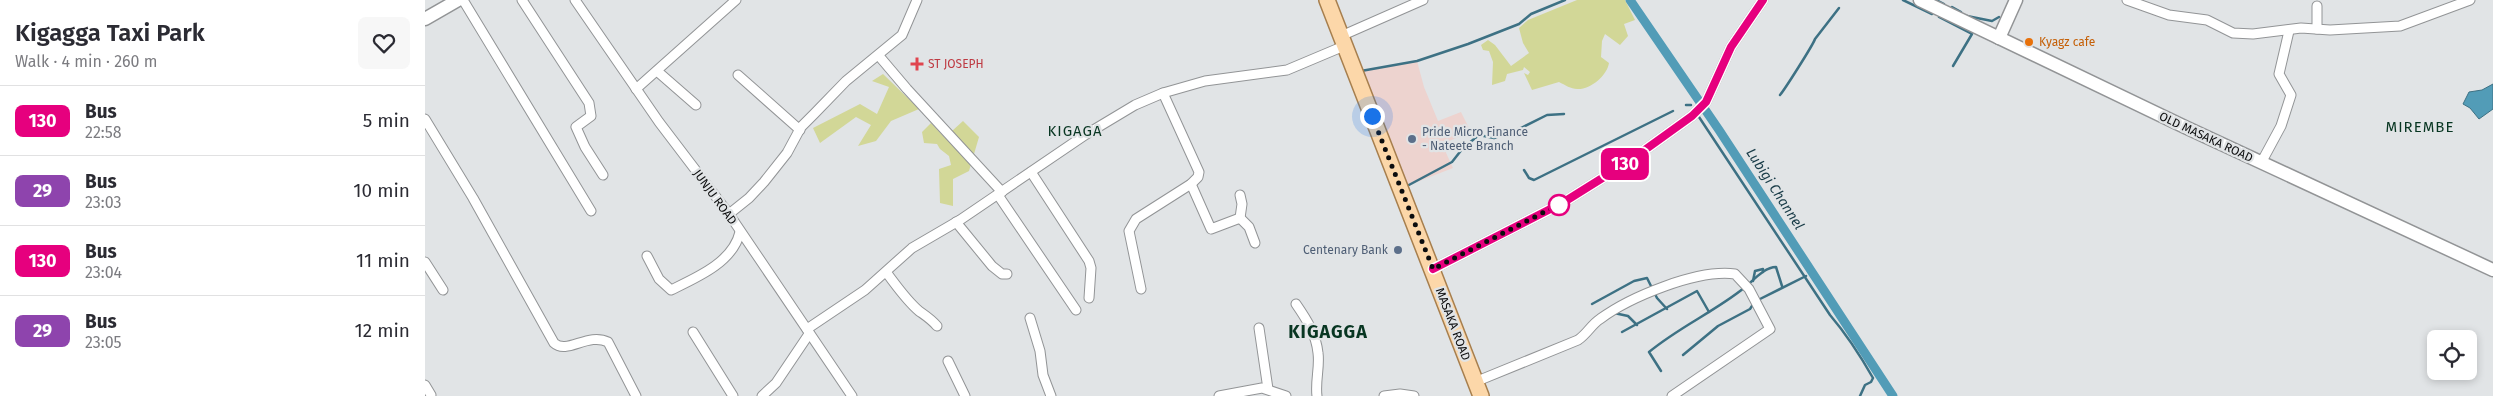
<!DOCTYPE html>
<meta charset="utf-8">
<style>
body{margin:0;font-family:"Fira Sans",sans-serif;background:#f7f7f7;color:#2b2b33;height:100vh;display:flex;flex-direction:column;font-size:19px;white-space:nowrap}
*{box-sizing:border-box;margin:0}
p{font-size:16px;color:#7c7c81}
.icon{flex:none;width:28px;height:28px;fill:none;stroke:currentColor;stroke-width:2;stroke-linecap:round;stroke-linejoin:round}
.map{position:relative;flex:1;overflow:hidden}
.side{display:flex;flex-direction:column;background:#fff;width:425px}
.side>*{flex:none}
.badge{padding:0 10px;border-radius:8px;font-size:18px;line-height:32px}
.controls{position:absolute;left:2002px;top:330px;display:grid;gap:10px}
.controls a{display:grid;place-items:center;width:50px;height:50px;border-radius:8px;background:#fff;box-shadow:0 2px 8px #0003;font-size:25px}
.you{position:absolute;width:25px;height:25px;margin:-12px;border:4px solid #fff;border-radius:50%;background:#1a73e8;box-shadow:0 0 0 8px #1a73e833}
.map>.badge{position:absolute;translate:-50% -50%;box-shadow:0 0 0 2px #fff}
.round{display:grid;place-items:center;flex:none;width:52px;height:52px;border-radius:8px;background:#f7f7f7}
.summary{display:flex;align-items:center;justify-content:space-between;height:85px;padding:0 15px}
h1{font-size:24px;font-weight:600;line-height:38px}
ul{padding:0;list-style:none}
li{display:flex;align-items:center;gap:15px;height:70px;padding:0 15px;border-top:1px solid #e1e1e2}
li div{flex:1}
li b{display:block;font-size:19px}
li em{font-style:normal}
li .badge{min-width:55px;font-weight:700;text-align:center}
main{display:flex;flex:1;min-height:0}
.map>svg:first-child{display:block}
.commercial{fill:#edd3cf}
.green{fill:#d2d797}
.water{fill:#529cb7;stroke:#3d7184}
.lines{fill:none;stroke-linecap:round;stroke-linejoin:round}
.stream{stroke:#3d7184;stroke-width:2.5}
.canal{stroke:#529cb7;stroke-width:9}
.street-casing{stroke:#929496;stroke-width:11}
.secondary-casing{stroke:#929496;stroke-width:15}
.primary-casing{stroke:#a77f4e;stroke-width:18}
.street{stroke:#fff;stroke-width:9}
.secondary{stroke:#fff;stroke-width:12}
.primary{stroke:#fcd7a9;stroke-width:15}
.line-casing{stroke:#fff;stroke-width:11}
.line{stroke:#e6007e;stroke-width:8}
.walk{stroke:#0c0d0e;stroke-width:5;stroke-dasharray:0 9}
.food-dot{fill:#e8710a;stroke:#e1e4e6;stroke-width:2}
.health-dot{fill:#e0444e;stroke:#e1e4e6;stroke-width:2}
.service-dot{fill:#5c6f8a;stroke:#e1e4e6;stroke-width:2}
.stop-dot{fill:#fff;stroke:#e6007e;stroke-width:2.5}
.labels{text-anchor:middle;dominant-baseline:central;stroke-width:4.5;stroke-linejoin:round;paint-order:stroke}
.food-label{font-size:12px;fill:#c56008;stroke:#e1e4e6;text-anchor:start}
.health-label{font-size:12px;fill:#be3a42;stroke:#e1e4e6;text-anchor:start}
.service-label{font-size:12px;fill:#4e5e75;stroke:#e1e4e6;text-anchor:start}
.street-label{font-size:12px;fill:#0c0d0e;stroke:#e1e4e6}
.water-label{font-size:14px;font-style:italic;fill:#183b47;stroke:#e1e4e6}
.quarter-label{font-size:15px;letter-spacing:1px;fill:#083622;stroke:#e1e4e6}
.district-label{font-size:18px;font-weight:bold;letter-spacing:1px;fill:#083622;stroke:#e1e4e6}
</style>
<main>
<section class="side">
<div class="summary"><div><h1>Kigagga Taxi Park</h1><p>Walk · 4 min · 260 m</p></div><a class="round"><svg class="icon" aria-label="heart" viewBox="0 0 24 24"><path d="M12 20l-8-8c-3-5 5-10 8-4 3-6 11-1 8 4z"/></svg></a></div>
<ul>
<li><span class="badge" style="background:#e6007e;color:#fff">130</span><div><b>Bus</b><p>22:58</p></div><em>5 min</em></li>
<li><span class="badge" style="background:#8e44ad;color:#fff">29</span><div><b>Bus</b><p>23:03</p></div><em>10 min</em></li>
<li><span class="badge" style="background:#e6007e;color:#fff">130</span><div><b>Bus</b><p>23:04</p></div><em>11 min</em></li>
<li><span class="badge" style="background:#8e44ad;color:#fff">29</span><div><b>Bus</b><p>23:05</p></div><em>12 min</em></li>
</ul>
</section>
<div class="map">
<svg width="2068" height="396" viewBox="0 0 2068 396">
<rect width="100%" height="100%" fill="#e1e4e6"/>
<polygon class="commercial" points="992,61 999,87 1013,121 1036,112 1045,130 1036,136 1017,144 1028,168 979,187 936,71"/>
<g class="green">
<path d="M1152 0H1200L1210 20 1199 24 1203 36 1195 45 1180 34 1177 41 1176 57 1184 63C1182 76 1165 90 1152 89 1146 89 1140 85 1134 82L1107 90 1099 73 1103 75 1105 72 1099 67 1098 70 1082 74 1080 81 1067 85 1068 62 1064 51 1058 50 1056 45 1063 40 1070 45 1086 66 1104 53 1098 43 1094 28 1103 20Z"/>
<polygon points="458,74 494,109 466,121 451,141 433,146 446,125 431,117 395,143 388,128 435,104 452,114 464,87 447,81"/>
<polygon points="538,121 554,137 544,171 528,179 528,206 515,203 514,169 526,165 524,156 515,149 512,144 499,143 497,132 506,123 520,138 532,142 527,131"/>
</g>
<polygon class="water" points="2068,84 2068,109 2054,119 2045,108 2038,104 2044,92 2057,90"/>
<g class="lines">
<g class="stream">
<polyline points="1478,0 1507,14"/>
<polyline points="1511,0 1519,4"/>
<polyline points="1527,7 1536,12"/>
<polyline points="1542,16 1567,21 1574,17"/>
<polyline points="1514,17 1547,34 1528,66"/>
<polyline points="936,71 992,61 1043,44 1094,24 1106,14 1140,0"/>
<path d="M1355 95C1360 89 1388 45 1390 39L1414 8"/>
<polyline points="1261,105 1266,105"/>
<path d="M1274 117 1405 315C1422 335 1435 355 1448 378L1446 382 1440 385 1435 396"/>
<polyline points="1099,170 1104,178 1109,180 1248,111"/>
<polyline points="982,186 1027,162 1038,148 1054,135 1069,138 1096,128 1122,115 1139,114"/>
<polyline points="1328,281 1330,271 1338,269 1338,272"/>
<polyline points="1333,300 1381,276"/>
<polyline points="1167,304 1209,281 1222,278 1232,298 1242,309"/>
<polyline points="1189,313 1203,316 1212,325"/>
<polyline points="1197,332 1272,291 1284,312"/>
<polyline points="1258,355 1293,326 1325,309 1329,303"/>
<path d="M1236 371 1224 352C1254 327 1289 312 1319 288 1328 281 1339 267 1351 267L1357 286"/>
</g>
<polyline class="canal" points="1205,0 1294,130 1468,396"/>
<g class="street-casing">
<g id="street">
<polyline points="38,0 166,211"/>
<polyline points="97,0 164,103 166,116 151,127 160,147 178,175"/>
<polyline points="150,0 234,122 304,214 427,396"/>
<polyline points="1702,0 1744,15 1782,20 1808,33 1828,34 1876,28 1905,30 1975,26 2045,0"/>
<polyline points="1892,29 1892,6"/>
<polyline points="916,36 998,0"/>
<polyline points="454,56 482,89 577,192"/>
<polyline points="232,71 271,105"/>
<polyline points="313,75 375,130"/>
<polyline points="211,89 311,0"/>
<path d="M0 119 48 198 129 343C142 355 163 332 183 342L211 396"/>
<polyline points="1836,163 1856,126 1866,95 1854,74 1864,31"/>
<polyline points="606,172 664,261 666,268 664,298"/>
<polyline points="766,184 786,229 815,218 824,227 830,243"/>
<polyline points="573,195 651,310"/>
<polyline points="815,195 817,204 815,218"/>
<polyline points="304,214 324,198 339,182 362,153 376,127 389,114 421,81 477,35 492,0"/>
<polyline points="531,222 567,266 577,274 582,274"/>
<path d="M222 256 234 279 246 290C273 277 308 262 315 232"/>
<polyline points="0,262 18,290"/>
<polyline points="1008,269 1139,202 1203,162 1267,116 1281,102 1306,47 1338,0"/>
<path d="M461 272C471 285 481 300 494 311 501 316 506 319 512 326"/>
<polyline points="716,289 704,231 711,219 766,184 773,177 774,172 738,93"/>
<path d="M871 304C882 320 891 334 893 353 895 367 890 381 892 396"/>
<polyline points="605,318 615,351 618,375 626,396"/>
<polyline points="834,328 843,389"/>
<polyline points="382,329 440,290 487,248 535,220 660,135 710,105 738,93 780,81 862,70 919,46"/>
<polyline points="268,332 308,396"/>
<polyline points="523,361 540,396"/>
<path d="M1050 382 1153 340C1162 334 1166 325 1175 319 1205 297 1272 269 1310 274L1324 289 1345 329 1247 396"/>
<polyline points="0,385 6,395"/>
<polyline points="337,396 351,383 384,334"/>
<polyline points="794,396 837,388 861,396"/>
<polyline points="959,396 975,394 989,396"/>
</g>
</g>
<g class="secondary-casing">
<g id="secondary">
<polyline points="1495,0 1760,127 2068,270"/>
<polyline points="0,19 33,0"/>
<polyline points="1574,38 1591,0"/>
</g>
</g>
<g class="primary-casing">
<polyline id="primary" points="902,0 1056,396"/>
</g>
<use href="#street" class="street"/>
<use href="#secondary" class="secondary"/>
<use href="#primary" class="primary"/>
</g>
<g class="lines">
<g class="line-casing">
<polyline id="line" points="1008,269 1139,202 1203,162 1267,116 1281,102 1306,47 1338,0"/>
</g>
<use href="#line" class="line"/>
<polyline class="walk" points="947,116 1008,269 1139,202 1134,205"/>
</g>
<circle class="food-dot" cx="1604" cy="42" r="5"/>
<path class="health-dot" d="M489.5 56.5h5v5h5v5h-5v5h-5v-5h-5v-5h5z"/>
<g class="service-dot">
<circle cx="987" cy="139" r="5"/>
<circle cx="973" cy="250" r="5"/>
</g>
<circle class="stop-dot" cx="1134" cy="205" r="10"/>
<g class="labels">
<g class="food-label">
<text x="1614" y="42">Kyagz cafe</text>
</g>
<g class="health-label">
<text x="503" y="64">ST JOSEPH</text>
</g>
<g class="service-label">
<text x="997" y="132">Pride Micro Finance<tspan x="997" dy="14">- Nateete Branch</tspan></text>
<text x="963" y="250" text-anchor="end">Centenary Bank</text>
</g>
<g class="street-label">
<text transform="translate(1781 137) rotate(25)">OLD MASAKA ROAD</text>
<text transform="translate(290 197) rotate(54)">JUNJU ROAD</text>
<text transform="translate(1028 324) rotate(69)">MASAKA ROAD</text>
</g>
<g class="water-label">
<text transform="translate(1350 189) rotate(57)">Lubigi Channel</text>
</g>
<g class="quarter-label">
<text x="1995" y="127">MIREMBE</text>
<text x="650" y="131">KIGAGA</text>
</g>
<g class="district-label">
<text x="903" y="332">KIGAGGA</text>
</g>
</g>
</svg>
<div class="controls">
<a><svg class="icon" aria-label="locate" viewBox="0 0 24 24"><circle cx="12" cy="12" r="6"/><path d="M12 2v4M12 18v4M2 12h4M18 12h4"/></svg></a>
</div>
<div class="you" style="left:947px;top:116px"></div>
<b class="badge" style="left:1200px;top:164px;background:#e6007e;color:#fff">130</b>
</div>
</main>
